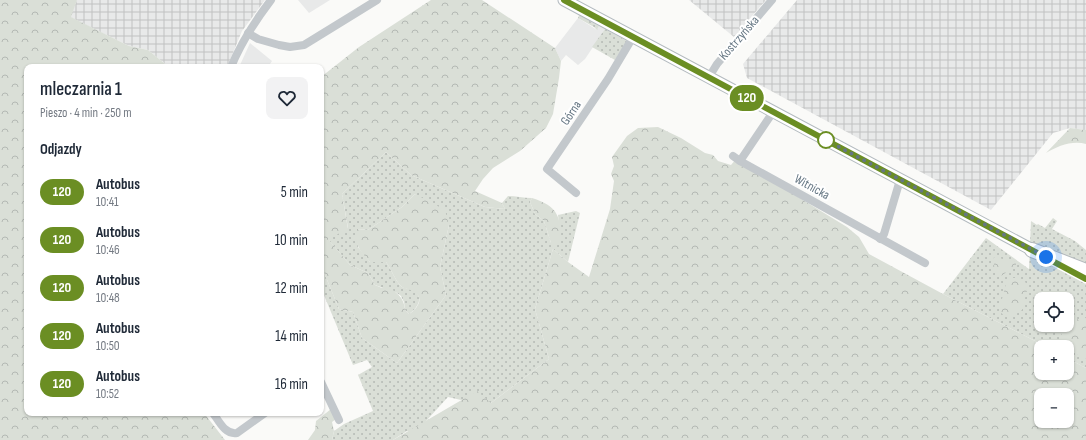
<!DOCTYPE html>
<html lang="pl">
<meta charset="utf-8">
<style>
body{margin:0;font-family:"Sofia Sans Condensed",sans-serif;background:#f2f2f3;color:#1f2937;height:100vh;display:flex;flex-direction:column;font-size:15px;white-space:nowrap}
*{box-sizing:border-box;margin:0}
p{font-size:13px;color:#747a83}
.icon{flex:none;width:22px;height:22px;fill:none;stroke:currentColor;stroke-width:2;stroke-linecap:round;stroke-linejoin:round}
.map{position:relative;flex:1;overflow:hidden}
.panel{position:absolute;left:24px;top:64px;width:300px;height:352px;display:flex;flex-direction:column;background:#fff;border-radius:8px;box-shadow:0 1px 3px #0004}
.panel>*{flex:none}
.badge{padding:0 8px;border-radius:13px;font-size:14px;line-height:26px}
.fabs{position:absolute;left:1034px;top:292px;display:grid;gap:8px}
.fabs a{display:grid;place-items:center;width:40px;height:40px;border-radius:8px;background:#fff;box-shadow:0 1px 3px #0004;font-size:20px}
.you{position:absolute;width:20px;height:20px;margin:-10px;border:3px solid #fff;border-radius:50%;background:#1a73e8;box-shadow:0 0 0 6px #1a73e833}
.map>.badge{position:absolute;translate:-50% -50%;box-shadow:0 0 0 2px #fff}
h2{padding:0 16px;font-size:15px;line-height:36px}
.round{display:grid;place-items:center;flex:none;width:42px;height:42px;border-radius:8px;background:#f2f2f3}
.overview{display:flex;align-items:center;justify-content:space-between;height:68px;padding:0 16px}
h1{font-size:19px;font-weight:600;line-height:30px}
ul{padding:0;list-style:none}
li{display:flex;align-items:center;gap:12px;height:48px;padding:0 16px}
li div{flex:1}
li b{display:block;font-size:15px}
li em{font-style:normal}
li .badge{min-width:44px;font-weight:700;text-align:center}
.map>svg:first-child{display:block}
.built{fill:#e8e9e9}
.industrial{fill:url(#industrial-grid)}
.grass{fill:url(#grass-dots);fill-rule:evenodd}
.forest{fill:url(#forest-crowns);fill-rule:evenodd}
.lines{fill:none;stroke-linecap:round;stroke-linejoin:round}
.secondary-casing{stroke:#b3babf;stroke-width:13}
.motorway-casing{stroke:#b4b9bd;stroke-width:16}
.minor{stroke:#c3c8cc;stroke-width:8}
.secondary{stroke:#fff;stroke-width:11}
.motorway{stroke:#fff;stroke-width:14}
.line-casing{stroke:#fff;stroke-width:9}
.line{stroke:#6b8e23;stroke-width:6}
.walk{stroke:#657683;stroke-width:4;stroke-dasharray:0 7.2}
.stop-dot{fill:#fff;stroke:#6b8e23;stroke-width:2}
.labels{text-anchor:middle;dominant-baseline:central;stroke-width:4;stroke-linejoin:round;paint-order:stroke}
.street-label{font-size:13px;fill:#657683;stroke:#fff}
</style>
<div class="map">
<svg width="1086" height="440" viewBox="0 0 1086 440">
<defs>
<pattern id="industrial-grid" width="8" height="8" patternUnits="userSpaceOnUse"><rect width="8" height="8" fill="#e8e9e9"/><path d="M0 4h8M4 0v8" fill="none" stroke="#c0c1c2"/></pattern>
<pattern id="grass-dots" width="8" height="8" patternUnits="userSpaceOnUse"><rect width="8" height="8" fill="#dadfd7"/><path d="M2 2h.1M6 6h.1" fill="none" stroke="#b4b9b4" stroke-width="1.8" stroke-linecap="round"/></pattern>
<pattern id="forest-crowns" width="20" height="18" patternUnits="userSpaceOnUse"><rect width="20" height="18" fill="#dadfd7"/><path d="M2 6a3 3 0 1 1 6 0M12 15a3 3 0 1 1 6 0" fill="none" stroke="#b4b9b4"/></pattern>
</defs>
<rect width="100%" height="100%" fill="#fafaf8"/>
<g class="built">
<polygon points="298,0 330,0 309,13"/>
<polygon points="578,18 597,30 599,26 605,29 585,59 578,65 566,55 561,61 555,48"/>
<polygon points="250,43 272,61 268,67 242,67 240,65"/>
</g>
<g class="industrial">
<polygon points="77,0 265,0 242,31 227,67 169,67 148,50 129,46 70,17"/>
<polygon points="689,0 766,0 734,37"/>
<polygon points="797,0 1086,0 1086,130 1070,128 1053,133 991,210 747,78 743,64"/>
</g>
<g class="grass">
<polygon points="579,15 599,26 597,30 594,27 578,18"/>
<polygon points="605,29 627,41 615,60 592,47"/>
<path d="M386 152 411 175 485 207 505 209 502 203 508 196C516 196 523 198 532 198L530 202 535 214 544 221 551 243 560 233 558 215 576 211 580 213 568 262 553 249 535 309 549 359 487 406 448 397 416 432 407 431 393 440H332L334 431 344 424 373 411 358 375 372 367 367 360 353 365 321 288V265L339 309 353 312 362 338 397 363 446 295 440 267 449 225 415 194 402 207 368 230 357 229 358 247 370 262H386C392 270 395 281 402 287 405 288 409 289 412 290 425 296 418 308 409 314L405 310 404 302 401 296 397 293 375 285 368 273 350 265 327 238 348 228 342 194Z"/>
<path d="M1053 218 1057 221 1052 229 1075 241 1086 250V368L1067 358V347H1047L943 294 986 238 1029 269 1031 221 1037 225 1038 224 1045 228ZM1041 299H1067V325H1041Z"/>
</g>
<g class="forest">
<polygon points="0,0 77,0 71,17 129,46 148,50 169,67 27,67 27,413 204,413 225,440 0,440"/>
<path d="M431 0H482L555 48 561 61 559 78 553 114 546 128 520 151 493 168 483 179 475 191 502 203 505 209 485 207 411 175 386 152 342 194 348 229 328 239 350 265 368 273 375 285 382 288 387 286C397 293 404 297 405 310L409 314C417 309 425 298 414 292 411 289 406 289 402 287 395 281 392 270 386 262H370C360 251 354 245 357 229L368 230 402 207 415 194 445 210 449 225 440 267 446 295 397 363 362 338 353 312 339 309 321 265V77L359 47Z"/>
<path d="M658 127 681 138 705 153 713 155 718 161 731 165 736 159 847 227 859 237 869 254 943 294 1047 347H1041V373H1067V358L1086 368V440H393L477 391 491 403 549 359 535 309 553 249 568 262 589 277 610 209 614 181 611 174 614 166 612 157 627 136 638 128ZM1041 395H1067V421H1041Z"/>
<path d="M1070 128 1086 130V144C1073 140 1057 146 1046 153Z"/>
<path d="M532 198C558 206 562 217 560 244L551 243 544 221 535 214 530 202Z"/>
<polygon points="993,257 1008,260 1013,260 1016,262 1016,267 1013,268 1001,276 995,273"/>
<polygon points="1012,278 1020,278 1026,283 1027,290 1022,310 1013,316 1004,316 999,310 1006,284"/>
<path d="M1086 318V359C1071 352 1066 344 1059 329L1060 325H1067V321Z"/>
<polygon points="331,409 336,419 332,422 334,431 332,440 308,440 315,430 316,421"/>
</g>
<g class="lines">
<g class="secondary-casing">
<polyline id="secondary" points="564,0 1040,254"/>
</g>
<g class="motorway-casing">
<polyline id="motorway" points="1032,250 1086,271"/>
</g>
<g class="minor">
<polyline points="248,33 258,39 279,45 290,47 304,45 377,0"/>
<path d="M231 67C241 43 255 21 271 0"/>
<polyline points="709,77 717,64 772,0"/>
<polyline points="733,156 740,161 925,263"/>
<polyline points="740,161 773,112"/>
<polyline points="576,193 547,169 608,79 633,37"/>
<polyline points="880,239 884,234 900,180"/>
<polyline points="321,382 339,420"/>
<path d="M213 413C219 421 225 435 237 433L265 413"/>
</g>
<use href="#secondary" class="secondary"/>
<use href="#motorway" class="motorway"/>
</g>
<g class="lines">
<g class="line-casing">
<polyline id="line" points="564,0 1086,279"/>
</g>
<use href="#line" class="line"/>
<polyline class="walk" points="826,140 1046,257"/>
</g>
<circle class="stop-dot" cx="826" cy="140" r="8"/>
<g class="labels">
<g class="street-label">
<text transform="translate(739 38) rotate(-49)">Kostrzyńska</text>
<text transform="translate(571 113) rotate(-56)">Górna</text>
<text transform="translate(812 187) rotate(29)">Witnicka</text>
</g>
</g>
</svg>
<div class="fabs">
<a><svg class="icon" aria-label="locate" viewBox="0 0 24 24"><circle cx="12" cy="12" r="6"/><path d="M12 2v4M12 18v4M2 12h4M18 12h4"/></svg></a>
<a>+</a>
<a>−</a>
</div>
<div class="you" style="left:1046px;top:257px"></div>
<b class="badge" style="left:747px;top:98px;background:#6b8e23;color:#fff">120</b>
<section class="panel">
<div class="overview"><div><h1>mleczarnia 1</h1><p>Pieszo · 4 min · 250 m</p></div><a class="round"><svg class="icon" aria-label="heart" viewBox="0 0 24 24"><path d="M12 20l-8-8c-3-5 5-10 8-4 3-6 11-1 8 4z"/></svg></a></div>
<h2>Odjazdy</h2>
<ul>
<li><span class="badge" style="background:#6b8e23;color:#fff">120</span><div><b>Autobus</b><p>10:41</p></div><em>5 min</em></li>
<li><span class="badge" style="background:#6b8e23;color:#fff">120</span><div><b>Autobus</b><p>10:46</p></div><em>10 min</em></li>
<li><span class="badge" style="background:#6b8e23;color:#fff">120</span><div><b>Autobus</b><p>10:48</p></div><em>12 min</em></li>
<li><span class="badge" style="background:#6b8e23;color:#fff">120</span><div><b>Autobus</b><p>10:50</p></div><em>14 min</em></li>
<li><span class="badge" style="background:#6b8e23;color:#fff">120</span><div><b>Autobus</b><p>10:52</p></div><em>16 min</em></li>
</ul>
</section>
</div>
